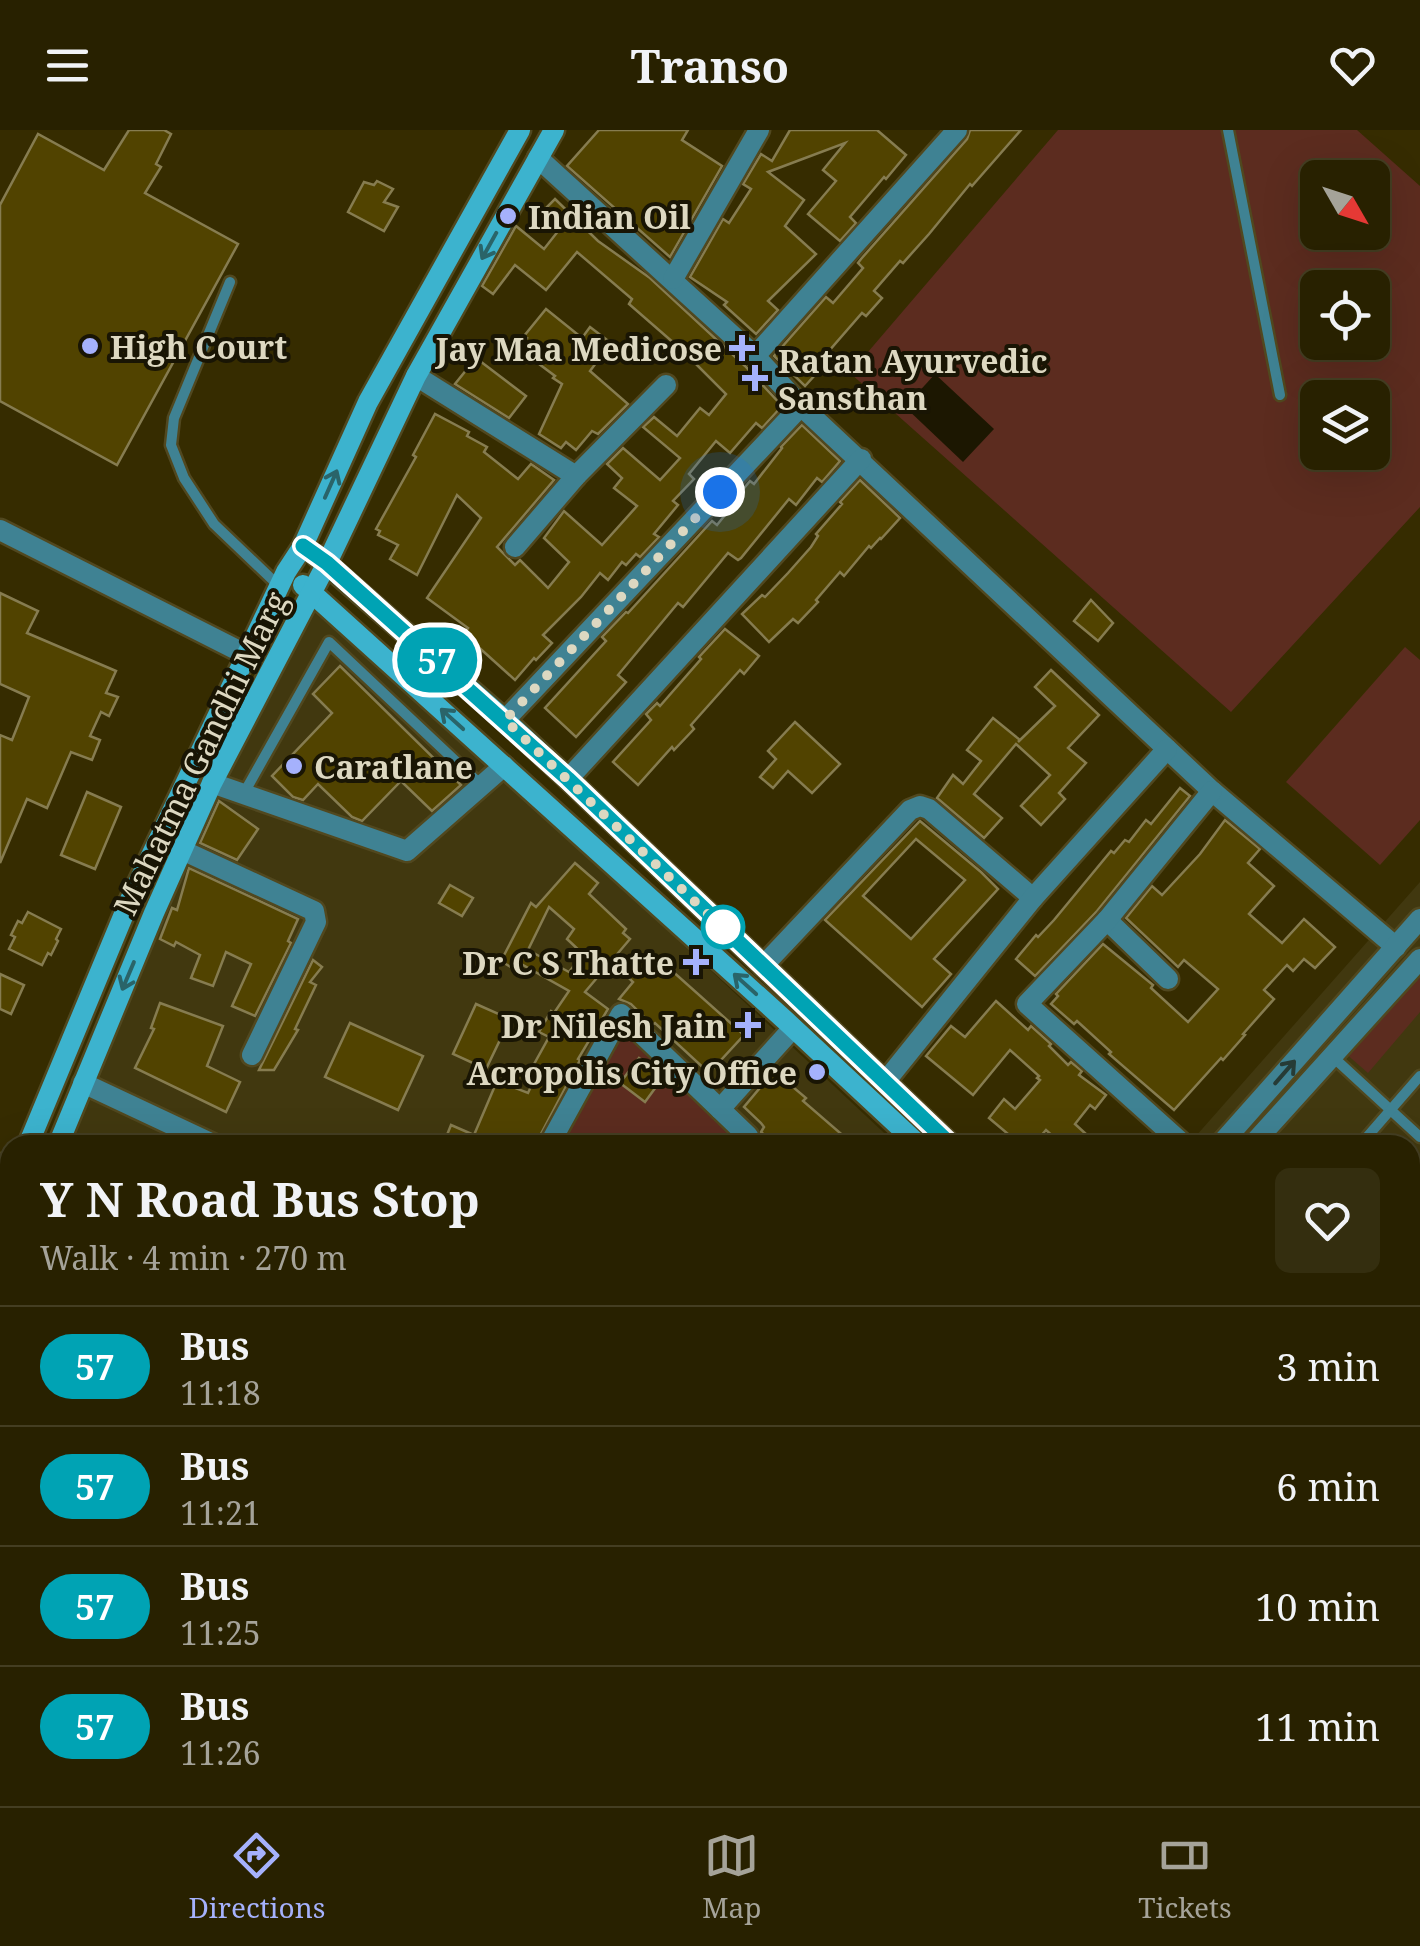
<!DOCTYPE html>
<meta charset="utf-8">
<style>
body{margin:0;font-family:"Noto Serif",serif;background:#342e0f;color:#f1f3f6;height:100vh;display:flex;flex-direction:column;font-size:38px;white-space:nowrap}
*{box-sizing:border-box;margin:0}
p{font-size:32px;color:#a5a399}
.icon{flex:none;width:55px;height:55px;fill:none;stroke:currentColor;stroke-width:2;stroke-linecap:round;stroke-linejoin:round}
.map{position:relative;flex:1;overflow:hidden}
.side{position:absolute;left:0px;top:1005px;width:1420px;height:672px;display:flex;flex-direction:column;background:#282100;border-radius:30px 30px 0 0;box-shadow:0 10px 40px #0002,0 0 0 2px #443e22}
.side>*{flex:none}
.badge{padding:0 20px;border-radius:32px;font-size:35px;line-height:65px}
.needle{width:65px;rotate:129deg}
.fabs{position:absolute;left:1300px;top:30px;display:grid;gap:20px}
.fabs a{display:grid;place-items:center;width:90px;height:90px;border-radius:15px;background:#282100;box-shadow:0 10px 40px #0002,0 0 0 2px #443e22;font-size:50px}
.you{position:absolute;width:50px;height:50px;margin:-25px;border:8px solid #fff;border-radius:50%;background:#1a73e8;box-shadow:0 0 0 15px #1a73e833}
.map>.badge{position:absolute;translate:-50% -50%;box-shadow:0 0 0 5px #fff}
.round{display:grid;place-items:center;flex:none;width:105px;height:105px;border-radius:15px;background:#342e0f}
.head{display:flex;align-items:center;justify-content:space-between;height:170px;padding:0 40px}
h1{font-size:48px;font-weight:700;line-height:75px}
ul{padding:0;list-style:none}
li{display:flex;align-items:center;gap:30px;height:120px;padding:0 40px;border-top:2px solid #443e22}
li div{flex:1}
li b{display:block;font-size:38px}
li em{font-style:normal}
li .badge{min-width:110px;font-weight:700;text-align:center}
header{display:flex;justify-content:space-between;align-items:center;height:130px;padding:0 40px;background:#282100;font-size:45px;font-weight:700}
.tabs{display:flex;justify-content:space-around;align-items:center;height:140px;border-top:2px solid #443e22;background:#282100;font-size:28px;color:#a5a399}
.tabs a{display:grid;justify-items:center;gap:5px}
.tabs .current{color:#a5b1fc}
.map>svg:first-child{display:block}
.built{fill:#41380f}
.green{fill:#5c2c1f;fill-rule:evenodd}
.water{fill:#1c1701}
.building{fill:#514300;stroke:#867c50;stroke-width:2.5;fill-rule:evenodd}
.lines{fill:none;stroke-linecap:round;stroke-linejoin:round}
.service-casing{stroke:#51481f;stroke-width:15}
.minor-casing{stroke:#51481f;stroke-width:25}
.tertiary-casing{stroke:#51481f;stroke-width:25}
.secondary-casing{stroke:#51481f;stroke-width:25}
.service{stroke:#3f8293;stroke-width:10}
.minor{stroke:#3f8293;stroke-width:20}
.tertiary{stroke:#3f8293;stroke-width:20}
.secondary{stroke:#3cb3ce;stroke-width:20}
.oneway{stroke:#2a6469}
.oneway2{stroke:#263b36}
.line-casing{stroke:#fff;stroke-width:22}
.line{stroke:#00a3b4;stroke-width:15}
.walk{stroke:#ddd8c1;stroke-width:10;stroke-dasharray:0 18}
.poi-dot{fill:#a5b1fc;stroke:#191504;stroke-width:4}
.stop-dot{fill:#fff;stroke:#00a3b4;stroke-width:5}
.labels{text-anchor:middle;dominant-baseline:central;stroke-width:8;stroke-linejoin:round;paint-order:stroke}
.poi-label{font-size:32px;font-weight:bold;fill:#ddd8c1;stroke:#191504;text-anchor:start}
.street-label{font-size:32px;fill:#ddd8c1;stroke:#191504}
</style>
<header><svg class="icon" aria-label="menu" viewBox="0 0 24 24"><path d="M4 6h16M4 12h16M4 18h16"/></svg>Transo<svg class="icon" aria-label="heart" viewBox="0 0 24 24"><path d="M12 20l-8-8c-3-5 5-10 8-4 3-6 11-1 8 4z"/></svg></header>
<div class="map">
<svg width="1420" height="1676" viewBox="0 0 1420 1676">
<rect width="100%" height="100%" fill="#362c00"/>
<g class="built">
<polygon points="314,469 897,1015 53,1015 126,839"/>
<polygon points="1420,752 1420,1418 1410,1408 1410,1015 1188,1015"/>
<polygon points="10,1117 10,1668 97,1668 93,1676 0,1676 0,1141"/>
</g>
<g class="green">
<path d="M1058 0H1357L1420 56V377L1231 582 850 243ZM1318 48H1372V102H1318ZM1318 158H1372V212H1318ZM1318 268H1372V322H1318Z"/>
<polygon points="1405,517 1420,530 1420,690 1380,735 1286,652"/>
<polygon points="1420,820 1420,882 1368,943 1336,915"/>
<polygon points="621,884 748,1006 741,1015 549,1015"/>
<polygon points="105,1668 857,1668 853,1676 102,1676"/>
</g>
<polygon class="water" points="935,244 994,299 963,332 905,277"/>
<g class="building">
<polygon points="129,0 164,0 171,4 156,34 161,37 145,63 238,114 117,335 0,271 0,75 38,4 104,40"/>
<polygon points="599,0 688,0 682,10 722,36 670,127 567,36"/>
<polygon points="790,0 877,0 906,25 886,49 884,47 850,87 856,93 840,111 808,84 836,51 823,40 845,13 768,42 804,70 785,96 816,124 768,171 778,180 756,204 724,175 727,172 690,147 723,89 729,93 751,59 743,54 761,24 772,31"/>
<polygon points="970,0 1021,0 972,56 970,54 929,104 903,133 900,131 874,161 882,168 866,186 862,183 822,229 826,233 805,256 774,226 826,167 833,173 863,138 858,133 861,129 967,9"/>
<polygon points="377,51 393,59 384,72 398,77 384,101 348,82 364,52 374,55"/>
<polygon points="555,69 598,111 650,148 745,236 782,276 762,298 756,293 730,323 716,311 689,344 694,349 673,371 678,375 654,404 659,407 640,427 636,424 626,435 622,432 608,450 600,443 581,467 543,505 552,513 536,530 534,528 515,550 464,504 468,498 427,468 481,388 457,365 417,445 390,429 398,415 378,405 380,401 376,399 416,327 413,325 435,284 469,302 467,306 487,317 484,322 518,349 531,334 554,350 497,417 515,435 520,430 548,458 569,432 544,408 564,381 602,415 637,376 614,358 622,348 607,334 623,318 660,350 680,328 643,297 654,287 677,306 700,278 709,285 726,264 683,221 629,174 632,169 577,122 546,160 515,135 493,164 482,156 516,96 544,119 559,100 540,84"/>
<polygon points="546,179 582,208 590,197 611,213 590,241 628,274 598,304 592,301 576,320 566,312 561,318 539,304 562,254 553,248 555,246 519,219 527,208 524,206"/>
<polygon points="476,228 526,266 509,288 455,254"/>
<polygon points="802,295 840,331 822,352 817,348 796,375 789,369 741,428 738,430 728,423 683,477 678,473 618,545 626,552 576,607 545,578 606,511 602,507 626,482 628,483 712,391 717,395 733,375 731,374 750,351 754,354 782,318 781,317"/>
<polygon points="860,350 900,388 881,409 880,408 871,418 869,416 844,446 840,442 816,470 818,472 798,493 793,489 769,512 742,484 762,465 765,467 788,443 811,417 818,406 816,404 842,374 840,372"/>
<polygon points="0,463 38,481 27,503 116,541 106,563 118,567 109,586 101,582 90,606 100,610 92,630 71,622 47,678 27,669 0,733 0,605 12,610 29,567 0,554"/>
<polygon points="1091,470 1113,493 1098,511 1074,491"/>
<polygon points="725,499 759,526 744,544 740,540 691,595 694,599 674,620 672,617 638,655 613,632 651,590 646,584 657,573 660,576 701,529 699,527"/>
<polygon points="340,536 461,655 432,681 401,651 362,691 352,687 318,654 303,670 293,667 272,646 332,583 313,564"/>
<polygon points="1051,540 1099,585 1068,618 1086,633 1059,663 1065,669 1041,695 1021,676 1050,645 1016,614 974,664 1002,688 984,708 937,668 953,645 963,654 981,631 967,620 993,588 1020,610 1018,612 1055,576 1035,557"/>
<polygon points="795,592 840,634 812,663 788,641 773,658 760,647 776,629 768,621"/>
<polygon points="1180,658 1190,666 1097,781 1035,846 1016,829 1036,805 1038,807 1054,790 1111,721 1114,723 1125,710 1129,712 1146,690 1151,694"/>
<polygon points="87,662 121,677 95,739 61,725"/>
<polygon points="219,671 258,699 237,730 200,713"/>
<polygon points="1225,690 1260,719 1248,733 1274,756 1249,784 1282,813 1304,789 1335,817 1315,838 1304,829 1293,841 1287,835 1264,860 1274,869 1243,904 1245,905 1223,930 1221,928 1174,980 1109,924 1111,922 1077,891 1074,894 1051,874 1058,866 1056,864 1103,814 1153,855 1151,858 1188,892 1218,859 1184,830 1178,837 1126,788 1152,756 1162,765 1200,724"/>
<path d="M920 691 981 742 998 759 934 829 951 844 922 877 825 790ZM916 709 965 750 911 809 863 766Z"/>
<path d="M575 733 598 753 589 764 626 799 623 803 630 809 585 862 608 879 578 929 580 930 535 1015H443L451 995 474 1005 497 951 528 963 539 939 533 936 549 907 539 902 551 881 554 883 569 861 521 834 517 841 501 831 531 773 536 777ZM549 777 574 799 567 809 583 824 569 842 528 820Z"/>
<polygon points="189,738 298,789 288,811 291,813 255,886 232,876 251,834 226,822 213,856 191,848 200,825 176,812 174,816 160,809 172,778 177,780"/>
<polygon points="450,755 473,768 462,786 439,773"/>
<polygon points="28,782 61,799 56,809 58,811 51,825 48,823 42,835 9,819 15,807 11,805 18,791 22,793"/>
<polygon points="313,830 322,837 310,852 316,855 295,899 298,900 274,940 259,940"/>
<polygon points="661,831 744,905 709,943 655,893 652,895 631,874 619,869 633,852 627,846 652,842"/>
<polygon points="0,844 24,855 11,884 0,879"/>
<polygon points="996,871 1028,900 1031,896 1051,914 1049,916 1068,935 1071,932 1082,941 1079,945 1106,965 1095,979 1090,975 1075,994 1098,1015 1063,1015 1046,1000 1033,1015 1021,1015 989,988 1004,969 1015,979 1040,950 1037,948 1039,946 1010,920 973,965 926,926 951,896 965,907"/>
<polygon points="160,873 223,896 207,936 240,952 226,982 135,938 154,899 151,898"/>
<polygon points="476,874 510,889 486,939 453,924"/>
<polygon points="350,893 423,926 398,980 325,947"/>
<polygon points="639,928 664,946 645,972 620,953"/>
<polygon points="774,941 806,968 803,971 854,1015 777,1015 761,1002 764,997 761,993 744,977"/>
</g>
<g class="lines">
<g class="service-casing">
<g id="service">
<polyline points="1228,0 1280,265"/>
<polyline points="230,152 174,288 171,315 184,348 214,394 279,456"/>
<polyline points="244,663 329,512 481,655"/>
<polyline points="1333,927 1420,1007"/>
<polyline points="1360,1015 1420,946"/>
<polyline points="1410,1198 1420,1186"/>
</g>
</g>
<g class="minor-casing">
<g id="minor">
<polyline points="538,28 755,226 801,276 1212,661 1396,817"/>
<polyline points="673,149 759,0"/>
<polyline points="755,226 957,0"/>
<polyline points="416,246 576,346"/>
<polyline points="515,417 576,346 666,255"/>
<polyline points="505,590 801,276"/>
<polyline points="568,649 861,329"/>
<polyline points="212,653 407,721 504,636"/>
<polyline points="182,720 314,781 316,792 252,925"/>
<polyline points="1107,790 1168,849"/>
<polyline points="763,836 910,680 920,676 929,679 1033,768"/>
<polyline points="885,952 1033,768 1167,619"/>
<polyline points="83,953 215,1015"/>
<polyline points="720,979 793,898"/>
<polyline points="549,1015 621,884 748,1006 741,1015"/>
<polyline points="1184,1015 1027,874 1107,790 1212,661"/>
<polyline points="0,1303 10,1308"/>
<polyline points="0,1386 10,1390"/>
<polyline points="0,1514 10,1517"/>
<polyline points="0,1591 10,1595"/>
<polyline points="0,1648 10,1652"/>
<polyline points="43,1668 62,1676"/>
<polyline points="926,1668 947,1676"/>
<polyline points="1079,1676 1082,1668"/>
</g>
</g>
<g class="tertiary-casing">
<g id="tertiary">
<polyline points="0,400 247,525"/>
<polyline points="1220,1015 1420,789"/>
<polyline points="1252,1015 1420,829"/>
<polyline points="0,1034 10,1038"/>
</g>
</g>
<g class="secondary-casing">
<g id="secondary">
<polyline points="317,426 505,590 568,649 951,1015"/>
<polyline points="303,455 786,891 919,1015"/>
<polyline points="28,1015 129,772 286,442 303,416 368,272 520,0"/>
<polyline points="58,1015 154,783 212,653 327,433 416,246 554,0"/>
<polyline points="0,1083 10,1059"/>
<polyline points="0,1155 10,1131"/>
<polyline points="1410,1446 1420,1456"/>
<polyline points="1410,1483 1420,1493"/>
<polyline points="883,1676 887,1668"/>
<polyline points="918,1676 922,1668"/>
</g>
</g>
<use href="#service" class="service"/>
<use href="#minor" class="minor"/>
<use href="#tertiary" class="tertiary"/>
<use href="#secondary" class="secondary"/>
</g>
<defs><path id="oneway-shaft" d="M-6 0H5M1.5-3L5.5 0L1.5 3" fill="none" stroke-width="1.6" stroke-linecap="round" stroke-linejoin="round" transform="scale(2.5)"/></defs>
<g class="oneway">
<use href="#oneway-shaft" transform="translate(489 116) rotate(119)"/>
<use href="#oneway-shaft" transform="translate(331 354) rotate(-66)"/>
<use href="#oneway-shaft" transform="translate(452 589) rotate(-138)"/>
<use href="#oneway-shaft" transform="translate(128 846) rotate(113)"/>
<use href="#oneway-shaft" transform="translate(745 854) rotate(-138)"/>
</g>
<use class="oneway2" href="#oneway-shaft" transform="translate(1285 942) rotate(-49)"/>
<g class="lines">
<g class="line-casing">
<polyline id="line" points="303,416 327,433 568,649 951,1015"/>
</g>
<use href="#line" class="line"/>
<polyline class="walk" points="720,362 505,590 735,810 723,797"/>
</g>
<g class="poi-dot">
<circle cx="508" cy="86" r="10"/>
<circle cx="90" cy="216" r="10"/>
<path d="M737 203h10v10h10v10h-10v10h-10v-10h-10v-10h10z"/>
<path d="M750 233h10v10h10v10h-10v10h-10v-10h-10v-10h10z"/>
<circle cx="294" cy="636" r="10"/>
<path d="M691 817h10v10h10v10h-10v10h-10v-10h-10v-10h10z"/>
<path d="M743 880h10v10h10v10h-10v10h-10v-10h-10v-10h10z"/>
<circle cx="817" cy="942" r="10"/>
</g>
<circle class="stop-dot" cx="723" cy="797" r="20"/>
<g class="labels">
<g class="poi-label">
<text x="528" y="86">Indian Oil</text>
<text x="110" y="216">High Court</text>
<text x="722" y="218" text-anchor="end">Jay Maa Medicose</text>
<text x="778" y="230">Ratan Ayurvedic<tspan x="778" dy="37">Sansthan</tspan></text>
<text x="314" y="636">Caratlane</text>
<text x="674" y="832" text-anchor="end">Dr C S Thatte</text>
<text x="726" y="895" text-anchor="end">Dr Nilesh Jain</text>
<text x="797" y="942" text-anchor="end">Acropolis City Office</text>
</g>
<g class="street-label">
<text transform="translate(200 623) rotate(-64)">Mahatma Gandhi Marg</text>
</g>
</g>
</svg>
<div class="fabs">
<a><svg class="needle" viewBox="-14 -14 28 28"><path d="M0-13l5 13h-10z" fill="#e53935"/><path d="M0 13l5-13h-10z" fill="#a5a399"/></svg></a>
<a><svg class="icon" aria-label="locate" viewBox="0 0 24 24"><circle cx="12" cy="12" r="6"/><path d="M12 2v4M12 18v4M2 12h4M18 12h4"/></svg></a>
<a><svg class="icon" aria-label="layers" viewBox="0 0 24 24"><path d="M12 4l9 5-9 5-9-5zM3 14l9 5 9-5"/></svg></a>
</div>
<div class="you" style="left:720px;top:362px"></div>
<b class="badge" style="left:437px;top:530px;background:#00a3b4;color:#fff">57</b>
<section class="side">
<div class="head"><div><h1>Y N Road Bus Stop</h1><p>Walk · 4 min · 270 m</p></div><a class="round"><svg class="icon" aria-label="heart" viewBox="0 0 24 24"><path d="M12 20l-8-8c-3-5 5-10 8-4 3-6 11-1 8 4z"/></svg></a></div>
<ul>
<li><span class="badge" style="background:#00a3b4;color:#fff">57</span><div><b>Bus</b><p>11:18</p></div><em>3 min</em></li>
<li><span class="badge" style="background:#00a3b4;color:#fff">57</span><div><b>Bus</b><p>11:21</p></div><em>6 min</em></li>
<li><span class="badge" style="background:#00a3b4;color:#fff">57</span><div><b>Bus</b><p>11:25</p></div><em>10 min</em></li>
<li><span class="badge" style="background:#00a3b4;color:#fff">57</span><div><b>Bus</b><p>11:26</p></div><em>11 min</em></li>
</ul>
</section>
</div>
<nav class="tabs">
<a class="current"><svg class="icon" aria-label="directions" viewBox="0 0 24 24"><path d="M12 3l9 9-9 9-9-9zM9 14v-3h6M13 9l2 2-2 2"/></svg>Directions</a>
<a><svg class="icon" aria-label="map" viewBox="0 0 24 24"><path d="M3 6l6-2 6 2 6-2v14l-6 2-6-2-6 2zM9 4v14M15 6v14"/></svg>Map</a>
<a><svg class="icon" aria-label="tickets" viewBox="0 0 24 24"><path d="M3 7h18v10H3zM15 7v10"/></svg>Tickets</a>
</nav>
